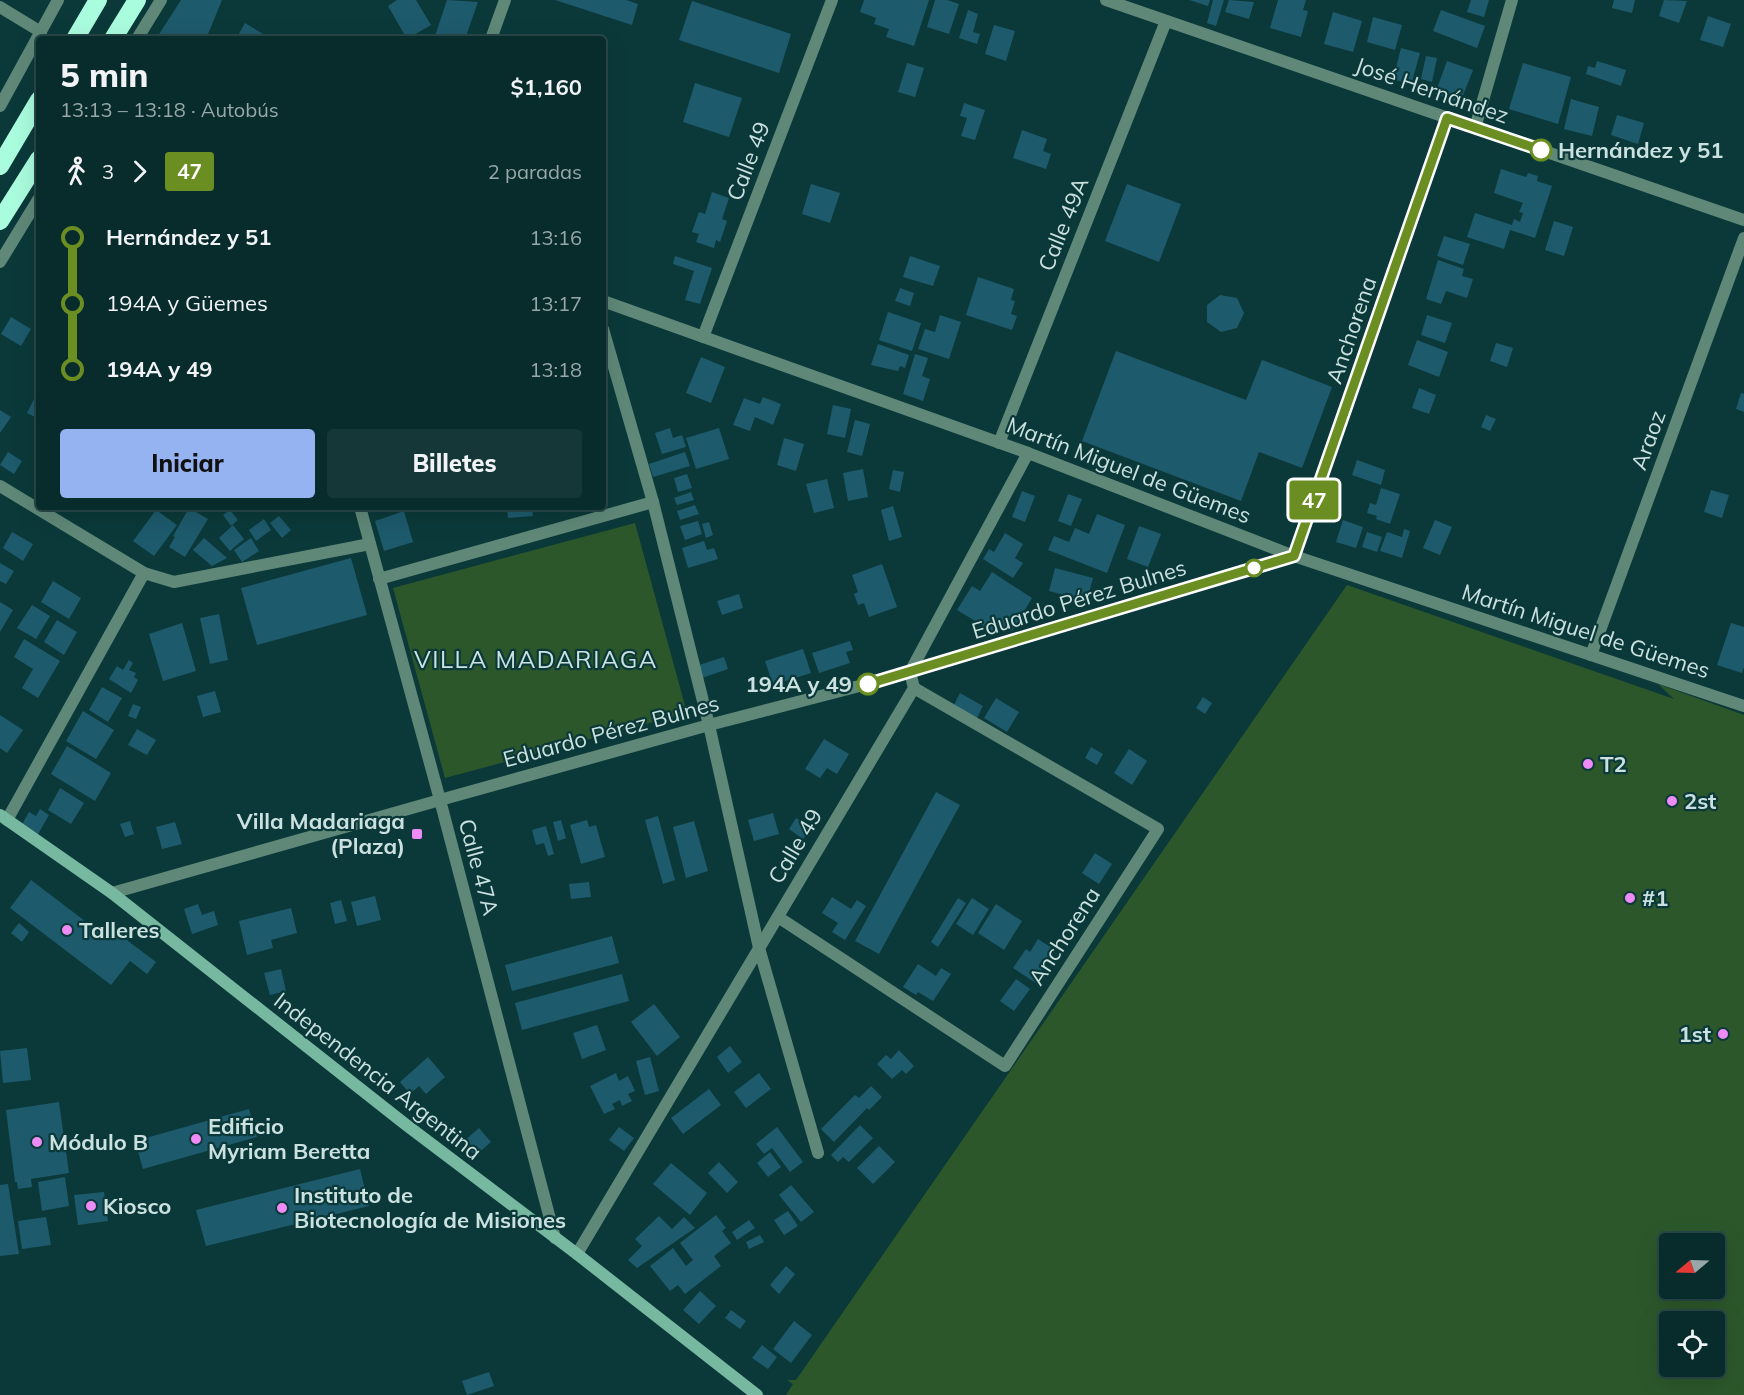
<!DOCTYPE html>
<html lang="es">
<meta charset="utf-8">
<style>
body{margin:0;font-family:Mulish,sans-serif;background:#163737;color:#f1f3f6;height:100vh;display:flex;flex-direction:column;font-size:22px;white-space:nowrap}
*{box-sizing:border-box;margin:0}
p{font-size:20px;color:#98a7a9}
.icon{flex:none;width:33px;height:33px;fill:none;stroke:currentColor;stroke-width:2;stroke-linecap:round;stroke-linejoin:round}
.map{position:relative;flex:1;overflow:hidden}
.sheet{position:absolute;left:36px;top:36px;width:570px;height:474px;display:flex;flex-direction:column;background:#082b2b;border-radius:6px;box-shadow:0 6px 24px #0002,0 0 0 2px #294747}
.sheet>*{flex:none}
.badge{padding:0 12px;border-radius:4px;font-size:21px;line-height:39px}
.needle{width:39px;rotate:251deg}
.tools{position:absolute;left:1659px;top:1233px;display:grid;gap:12px}
.tools a{display:grid;place-items:center;width:66px;height:66px;border-radius:6px;background:#082b2b;box-shadow:0 6px 24px #0002,0 0 0 2px #294747;font-size:30px}
.map>.badge{position:absolute;translate:-50% -50%;box-shadow:0 0 0 3px #fff}
.legs{display:flex;align-items:center;gap:9px;height:66px;padding:0 24px;font-size:20px}
.legs p{margin-inline-start:auto}
.head{display:flex;align-items:center;justify-content:space-between;height:102px;padding:0 24px}
h1{font-size:33px;font-weight:800;line-height:45px}
.button{display:flex;gap:12px;margin-top:auto;padding:12px 24px}
.button a{flex:1;height:69px;border-radius:6px;background:#95b2f1;color:#111;font-size:24px;font-weight:800;line-height:69px;text-align:center}
.button a+a{background:#163737;color:#f1f3f6}
ul{padding:0 24px;list-style:none}
li{display:flex;align-items:center;gap:21px;height:66px;font-size:22px}
li i{display:grid;place-items:center;width:9px;height:100%;margin:0 8px;background:currentColor}
li i::after{content:'';width:15px;height:15px;margin:-8px;border:4px solid;border-radius:50%;background:#082b2b}
li p{margin-inline-start:auto}
li:first-child i{background:linear-gradient(#0000 50%,currentColor 0)}
li:last-child i{background:linear-gradient(currentColor 50%,#0000 0)}
.map>svg:first-child{display:block}
.green{fill:#2c572b;fill-rule:evenodd}
.building{fill:#1d5a6c}
.lines{fill:none;stroke-linecap:round;stroke-linejoin:round}
.street{stroke:#5f8878;stroke-width:12}
.secondary{stroke:#77b9a0;stroke-width:12}
.highway{stroke:#aafcde;stroke-width:18}
.line-1-casing{stroke:#fff;stroke-width:14}
.line-1{stroke:#6b8e23;stroke-width:9}
.stop-1-dot{fill:#fff;stroke:#6b8e23;stroke-width:3}
.poi-dot{fill:#ef8bf7;stroke:#0b3939;stroke-width:2}
.labels{text-anchor:middle;dominant-baseline:central;stroke-width:4.5;stroke-linejoin:round;paint-order:stroke}
.street-label{font-size:22px;fill:#cae1e0;stroke:#0b3939}
.stop-label{font-size:22px;font-weight:bold;fill:#cae1e0;stroke:#0b3939;text-anchor:start}
.poi-label{font-size:22px;font-weight:bold;fill:#cae1e0;stroke:#0b3939;text-anchor:start}
.neighbourhood-label{font-size:24px;letter-spacing:1.5px;fill:#cae1e0;stroke:#0b3939}
</style>
<div class="map">
<svg width="1744" height="1395" viewBox="0 0 1744 1395">
<rect width="100%" height="100%" fill="#0b3939"/>
<g class="green">
<polygon points="635,523 687,713 445,778 393,588"/>
<path d="M1347 585 1674 699 1658 684 1744 715V1395H786L793 1384 787 1380H796ZM1670 1244H1714V1288H1670ZM1670 1322H1714V1366H1670Z"/>
</g>
<g class="building">
<polygon points="181,0 222,0 206,39 156,39"/>
<polygon points="397,0 416,0 431,25 407,39 388,6"/>
<polygon points="447,0 478,2 465,39 434,39"/>
<polygon points="555,0 626,0 638,4 632,25"/>
<polygon points="864,0 929,0 914,46 886,37 889,29 874,24 876,18 860,12"/>
<polygon points="935,0 947,0 959,4 949,34 927,27"/>
<polygon points="1189,0 1210,0 1208,6"/>
<polygon points="1213,0 1224,0 1216,26 1207,23"/>
<polygon points="1229,0 1254,2 1249,19 1225,12"/>
<polygon points="1278,0 1306,0 1303,10 1308,11 1301,37 1270,28"/>
<polygon points="1471,0 1489,0 1484,17 1467,12"/>
<polygon points="1614,0 1635,0 1632,13 1612,8"/>
<polygon points="1664,0 1687,1 1679,23 1659,16"/>
<polygon points="692,1 791,34 779,73 679,40"/>
<polygon points="968,10 978,14 973,32 980,34 977,44 959,38"/>
<polygon points="1441,10 1485,26 1477,48 1433,31"/>
<polygon points="1333,12 1362,21 1353,52 1324,44"/>
<polygon points="1708,16 1731,24 1723,47 1700,40"/>
<polygon points="1373,17 1402,25 1395,50 1367,42"/>
<polygon points="245,23 271,39 236,39"/>
<polygon points="994,25 1015,31 1006,61 985,54"/>
<polygon points="1401,48 1420,53 1411,85 1393,79"/>
<polygon points="1426,56 1437,58 1432,82 1421,79"/>
<polygon points="1447,61 1473,70 1460,103 1435,94"/>
<polygon points="1597,61 1626,70 1621,86 1586,74 1588,66 1595,68"/>
<polygon points="907,63 924,68 915,97 898,92"/>
<polygon points="1523,63 1571,77 1558,124 1509,109"/>
<polygon points="695,83 742,98 729,137 683,122"/>
<polygon points="1571,99 1599,107 1592,136 1564,129"/>
<polygon points="964,103 985,110 975,140 961,136 967,118 960,116"/>
<polygon points="1617,115 1644,123 1638,144 1611,135"/>
<polygon points="1022,130 1047,139 1043,151 1051,154 1046,169 1013,158"/>
<polygon points="1501,169 1526,177 1528,173 1538,176 1537,181 1552,186 1535,238 1510,230 1504,249 1467,237 1475,213 1512,225 1514,219 1520,222 1523,213 1519,212 1523,203 1494,193"/>
<polygon points="811,184 840,193 830,223 802,214"/>
<polygon points="1127,184 1181,204 1159,262 1105,241"/>
<polygon points="712,192 729,198 722,219 727,221 720,242 716,240 714,248 696,242 699,234 692,232 699,212 705,214"/>
<polygon points="1554,221 1573,227 1564,256 1545,250"/>
<polygon points="1444,236 1470,244 1463,265 1437,256"/>
<polygon points="675,256 712,268 700,304 685,300 694,271 673,264"/>
<polygon points="910,256 940,266 933,286 903,277"/>
<polygon points="1438,260 1464,269 1462,276 1473,279 1467,298 1446,291 1441,304 1426,299"/>
<polygon points="978,277 1014,289 1011,300 1015,301 1011,314 1017,316 1012,330 966,315"/>
<polygon points="900,288 914,293 910,306 895,301"/>
<polygon points="1220,295 1237,298 1244,313 1237,328 1221,332 1207,322 1207,305"/>
<polygon points="888,312 921,323 912,351 879,340"/>
<polygon points="940,315 961,322 949,359 918,349 925,329 935,332"/>
<polygon points="1427,315 1452,323 1445,343 1421,335"/>
<polygon points="11,317 31,329 21,346 1,334"/>
<polygon points="1417,340 1448,352 1439,377 1408,365"/>
<polygon points="1496,343 1513,348 1507,367 1490,361"/>
<polygon points="878,344 909,355 905,368 900,366 898,371 871,365"/>
<polygon points="1116,351 1246,400 1262,360 1332,387 1302,468 1259,452 1241,501 1082,441"/>
<polygon points="915,354 928,358 922,376 930,379 923,401 903,394"/>
<polygon points="701,357 725,367 711,403 686,393"/>
<polygon points="1419,388 1436,395 1429,414 1412,408"/>
<polygon points="39,389 39,419 27,413"/>
<polygon points="1741,393 1744,394 1744,412 1736,409"/>
<polygon points="763,397 781,404 773,425 755,417 750,431 733,425 744,398 760,404"/>
<polygon points="833,405 851,409 845,438 827,434"/>
<polygon points="0,410 11,417 0,433"/>
<polygon points="1486,415 1496,419 1490,431 1481,427"/>
<polygon points="855,420 870,424 862,456 847,452"/>
<polygon points="670,428 673,438 682,435 686,447 662,454 655,433"/>
<polygon points="719,428 729,459 696,469 686,438"/>
<polygon points="784,438 804,444 796,471 777,465"/>
<polygon points="8,452 22,461 14,474 0,465"/>
<polygon points="685,452 690,466 653,477 649,464"/>
<polygon points="1357,460 1385,470 1381,485 1352,475"/>
<polygon points="863,469 868,497 848,501 843,473"/>
<polygon points="893,470 904,472 900,492 889,489"/>
<polygon points="687,474 692,488 678,492 674,478"/>
<polygon points="827,479 834,508 814,513 806,484"/>
<polygon points="1381,488 1400,494 1390,524 1376,519 1377,516 1367,513 1370,503 1376,505"/>
<polygon points="1711,490 1729,495 1722,518 1704,512"/>
<polygon points="1022,491 1035,496 1025,522 1012,517"/>
<polygon points="691,492 694,500 677,505 674,498"/>
<polygon points="1068,494 1082,499 1071,526 1058,521"/>
<polygon points="695,505 699,514 680,520 677,511"/>
<polygon points="893,506 902,537 889,541 881,510"/>
<polygon points="507,507 532,507 533,516 508,518"/>
<polygon points="189,508 208,519 185,557 169,547 175,537 173,536"/>
<polygon points="156,510 177,525 154,556 133,541"/>
<polygon points="230,510 238,520 231,526 223,515"/>
<polygon points="404,511 413,542 384,551 375,521"/>
<polygon points="1097,514 1125,525 1107,573 1048,550 1054,536 1069,542 1075,528 1089,534"/>
<polygon points="279,516 291,530 282,538 270,523"/>
<polygon points="264,519 271,530 256,541 249,530"/>
<polygon points="1343,520 1363,527 1356,548 1336,542"/>
<polygon points="1435,520 1452,527 1440,555 1423,548"/>
<polygon points="698,521 702,534 685,540 680,526"/>
<polygon points="709,522 713,535 706,538 702,524"/>
<polygon points="233,525 244,539 230,551 219,538"/>
<polygon points="1139,526 1161,534 1148,567 1127,559"/>
<polygon points="1404,529 1410,531 1402,558 1380,551 1387,532 1402,537"/>
<polygon points="12,532 33,544 23,561 3,548"/>
<polygon points="1367,532 1382,537 1377,552 1362,547"/>
<polygon points="1005,533 1023,544 1015,558 1023,563 1013,578 983,559 989,549 994,552"/>
<polygon points="204,538 227,558 212,566 193,550"/>
<polygon points="251,538 259,551 242,562 234,550"/>
<polygon points="704,541 707,550 714,548 718,559 688,568 682,548"/>
<polygon points="351,558 367,615 257,645 241,588"/>
<polygon points="0,563 14,571 6,584 0,581"/>
<polygon points="882,564 897,607 869,617 864,603 858,605 854,594 858,592 852,575"/>
<polygon points="1055,568 1093,578 1087,601 1049,591"/>
<polygon points="992,572 1032,598 1012,631 998,623 993,632 957,610 972,586 980,591"/>
<polygon points="53,581 81,598 69,619 41,602"/>
<polygon points="739,594 743,608 722,615 717,601"/>
<polygon points="0,602 13,610 0,632"/>
<polygon points="32,605 50,616 36,639 17,628"/>
<polygon points="219,614 228,660 210,664 200,618"/>
<polygon points="57,620 77,632 64,655 44,642"/>
<polygon points="182,623 196,671 163,681 149,634"/>
<polygon points="1731,623 1744,627 1744,667 1742,673 1717,665"/>
<polygon points="24,639 60,661 38,698 22,688 33,669 14,657"/>
<polygon points="850,641 853,650 846,652 850,663 819,673 812,653"/>
<polygon points="803,649 811,673 773,685 765,661"/>
<polygon points="724,657 728,669 702,678 699,665"/>
<polygon points="129,660 133,663 129,670 136,673 134,677 138,680 131,693 109,679 117,666 123,670"/>
<polygon points="102,687 122,698 108,722 89,710"/>
<polygon points="215,691 221,712 203,717 197,696"/>
<polygon points="960,693 983,706 976,720 953,707"/>
<polygon points="1203,697 1212,703 1205,714 1196,708"/>
<polygon points="996,698 1019,712 1007,732 984,718"/>
<polygon points="133,704 141,707 136,719 128,716"/>
<polygon points="83,711 114,730 96,759 66,741"/>
<polygon points="0,715 23,730 7,753 0,748"/>
<polygon points="137,729 156,740 147,755 128,745"/>
<polygon points="824,739 849,754 837,774 827,768 820,778 805,769"/>
<polygon points="67,746 111,773 95,801 51,774"/>
<polygon points="1091,747 1103,754 1097,765 1085,758"/>
<polygon points="1129,749 1147,761 1132,785 1114,773"/>
<polygon points="60,788 84,803 71,824 48,810"/>
<polygon points="936,792 960,805 879,954 855,941"/>
<polygon points="40,809 49,815 37,836 21,826 29,812 36,816"/>
<polygon points="773,813 779,834 754,841 748,820"/>
<polygon points="658,816 675,880 663,884 645,820"/>
<polygon points="796,818 811,828 803,839 789,829"/>
<polygon points="561,820 566,838 558,841 553,822"/>
<polygon points="587,820 589,827 596,825 605,857 581,864 570,825"/>
<polygon points="130,821 134,834 125,837 120,824"/>
<polygon points="694,821 708,871 686,878 673,827"/>
<polygon points="175,822 182,844 162,849 156,827"/>
<polygon points="546,826 554,854 548,856 544,843 536,845 532,830"/>
<polygon points="1095,853 1112,864 1099,884 1082,873"/>
<polygon points="31,880 102,934 108,926 156,962 147,974 130,961 111,985 10,908"/>
<polygon points="589,882 591,897 571,899 569,884"/>
<polygon points="375,896 381,920 357,926 351,902"/>
<polygon points="832,897 851,909 857,900 866,906 845,940 832,932 838,923 822,913"/>
<polygon points="958,898 966,903 938,947 931,942"/>
<polygon points="972,898 989,909 973,935 956,924"/>
<polygon points="341,900 347,921 335,924 330,903"/>
<polygon points="198,904 202,915 214,911 218,925 192,934 184,909"/>
<polygon points="996,904 1022,921 1004,950 978,933"/>
<polygon points="291,908 297,933 271,940 273,948 247,955 239,921"/>
<polygon points="19,923 29,932 22,942 11,933"/>
<polygon points="612,936 619,963 512,991 505,965"/>
<polygon points="1038,939 1055,950 1040,973 1045,976 1039,985 1013,968 1026,949 1030,952"/>
<polygon points="918,964 936,976 941,968 951,974 933,1001 918,992 916,995 903,987"/>
<polygon points="281,969 286,991 270,995 264,973"/>
<polygon points="622,974 629,1001 522,1030 515,1003"/>
<polygon points="1016,979 1030,989 1014,1011 1000,1001"/>
<polygon points="654,1004 680,1037 657,1056 631,1022"/>
<polygon points="597,1025 606,1050 582,1059 573,1033"/>
<polygon points="730,1046 742,1062 728,1073 717,1057"/>
<polygon points="27,1048 31,1080 3,1083 0,1051"/>
<polygon points="899,1050 914,1066 906,1074 902,1070 892,1079 877,1064 886,1055 891,1059"/>
<polygon points="428,1057 445,1077 426,1094 419,1086 410,1094 400,1082"/>
<polygon points="650,1057 659,1091 645,1095 636,1061"/>
<polygon points="616,1073 619,1081 628,1076 635,1091 628,1094 632,1101 622,1106 620,1100 612,1104 615,1109 604,1114 590,1086"/>
<polygon points="759,1073 771,1089 746,1108 734,1092"/>
<polygon points="871,1086 882,1097 869,1110 867,1108 834,1142 821,1129 855,1095 859,1098"/>
<polygon points="709,1089 721,1105 683,1134 671,1118"/>
<polygon points="59,1102 69,1173 31,1179 32,1187 18,1189 17,1182 15,1182 6,1110"/>
<polygon points="249,1109 257,1137 143,1169 135,1141"/>
<polygon points="860,1125 873,1138 849,1162 843,1157 838,1162 831,1155"/>
<polygon points="619,1127 634,1138 624,1151 609,1140"/>
<polygon points="777,1127 803,1162 790,1172 772,1148 764,1154 756,1144"/>
<polygon points="479,1128 491,1142 475,1156 463,1142"/>
<polygon points="879,1146 895,1162 873,1184 857,1168"/>
<polygon points="770,1152 781,1167 768,1177 757,1163"/>
<polygon points="719,1162 738,1182 727,1193 708,1173"/>
<polygon points="671,1163 707,1193 690,1215 653,1184"/>
<polygon points="360,1169 369,1206 206,1246 196,1210"/>
<polygon points="65,1177 69,1206 42,1211 38,1182"/>
<polygon points="8,1184 19,1254 0,1256 0,1185"/>
<polygon points="791,1185 814,1212 801,1222 779,1195"/>
<polygon points="104,1192 108,1221 78,1225 74,1195"/>
<polygon points="788,1211 798,1226 784,1235 774,1220"/>
<polygon points="716,1215 726,1228 722,1231 731,1243 714,1256 721,1266 685,1294 678,1285 670,1291 650,1266 673,1248 686,1266 693,1260 680,1243"/>
<polygon points="659,1216 672,1229 684,1217 695,1228 637,1268 628,1260 642,1246 635,1239"/>
<polygon points="46,1217 51,1245 22,1249 18,1221"/>
<polygon points="749,1220 755,1228 737,1240 732,1232"/>
<polygon points="760,1235 764,1242 749,1249 746,1242"/>
<polygon points="786,1266 795,1274 779,1294 770,1285"/>
<polygon points="700,1291 716,1306 699,1324 683,1310"/>
<polygon points="731,1310 746,1321 740,1329 725,1318"/>
<polygon points="794,1321 812,1335 791,1363 773,1349"/>
<polygon points="762,1345 777,1357 768,1369 752,1358"/>
<polygon points="489,1372 494,1386 467,1395 462,1381"/>
</g>
<g class="lines">
<g class="street">
<polyline points="1106,0 1744,220"/>
<polyline points="0,7 41,32"/>
<polyline points="137,39 161,0"/>
<polyline points="491,39 505,0"/>
<polyline points="0,106 58,0"/>
<polyline points="1475,128 1512,0"/>
<polyline points="0,262 39,198"/>
<polyline points="603,301 1028,453 1294,556 1744,706"/>
<polyline points="603,329 653,502 709,725 759,948 818,1153"/>
<polyline points="703,337 832,0"/>
<polyline points="999,443 1166,21"/>
<polyline points="0,486 144,573 174,582 370,544"/>
<polyline points="360,507 440,800 555,1238"/>
<polyline points="1294,556 1447,118"/>
<polyline points="379,579 653,502"/>
<polyline points="1591,655 1744,238"/>
<polyline points="7,820 144,573"/>
<polyline points="112,893 440,800 709,725 867,684 1294,556"/>
<polyline points="778,917 1005,1066 1158,829 914,688"/>
<polyline points="577,1254 914,688 910,672 1028,453"/>
</g>
<polyline class="secondary" points="0,815 112,893 405,1124 577,1254 757,1395"/>
<g class="highway">
<polyline points="75,39 98,0"/>
<polyline points="113,39 137,0"/>
<polyline points="0,166 39,100"/>
<polyline points="0,221 39,159"/>
</g>
</g>
<g class="lines">
<g class="line-1-casing">
<polyline id="line-1" points="868,684 1294,556 1447,118 1541,150"/>
</g>
<use href="#line-1" class="line-1"/>
</g>
<g class="stop-1-dot">
<circle cx="1541" cy="150" r="10"/>
<circle cx="1254" cy="568" r="8"/>
<circle cx="868" cy="684" r="10"/>
</g>
<g class="poi-dot">
<circle cx="1588" cy="764" r="6"/>
<circle cx="1672" cy="801" r="6"/>
<rect x="411" y="828" width="12" height="12" rx="3"/>
<circle cx="1630" cy="898" r="6"/>
<circle cx="67" cy="930" r="6"/>
<circle cx="1723" cy="1034" r="6"/>
<circle cx="196" cy="1139" r="6"/>
<circle cx="37" cy="1142" r="6"/>
<circle cx="91" cy="1206" r="6"/>
<circle cx="282" cy="1208" r="6"/>
</g>
<g class="labels">
<g class="street-label">
<text transform="translate(1432 90) rotate(19)">José Hernández</text>
<text transform="translate(748 161) rotate(-69)">Calle 49</text>
<text transform="translate(1063 224) rotate(-68)">Calle 49A</text>
<text transform="translate(1351 330) rotate(-71)">Anchorena</text>
<text transform="translate(1648 440) rotate(-70)">Araoz</text>
<text transform="translate(1129 470) rotate(21)">Martín Miguel de Güemes</text>
<text transform="translate(1079 599) rotate(-17)">Eduardo Pérez Bulnes</text>
<text transform="translate(1586 631) rotate(18)">Martín Miguel de Güemes</text>
<text transform="translate(611 731) rotate(-15)">Eduardo Pérez Bulnes</text>
<text transform="translate(795 846) rotate(-59)">Calle 49</text>
<text transform="translate(479 867) rotate(75)">Calle 47A</text>
<text transform="translate(1064 936) rotate(-57)">Anchorena</text>
<text transform="translate(378 1076) rotate(38)">Independencia Argentina</text>
</g>
<g class="stop-label">
<text x="1558" y="150">Hernández y 51</text>
<text x="852" y="684" text-anchor="end">194A y 49</text>
</g>
<g class="poi-label">
<text x="1600" y="764">T2</text>
<text x="1684" y="801">2st</text>
<text x="405" y="821" text-anchor="end">Villa Madariaga<tspan x="405" dy="25">(Plaza)</tspan></text>
<text x="1642" y="898">#1</text>
<text x="79" y="930">Talleres</text>
<text x="1711" y="1034" text-anchor="end">1st</text>
<text x="208" y="1126">Edificio<tspan x="208" dy="25">Myriam Beretta</tspan></text>
<text x="49" y="1142">Módulo B</text>
<text x="294" y="1195">Instituto de<tspan x="294" dy="25">Biotecnología de Misiones</tspan></text>
<text x="103" y="1206">Kiosco</text>
</g>
<g class="neighbourhood-label">
<text x="536" y="659">VILLA MADARIAGA</text>
</g>
</g>
</svg>
<div class="tools">
<a><svg class="needle" viewBox="-14 -14 28 28"><path d="M0-13l5 13h-10z" fill="#e53935"/><path d="M0 13l5-13h-10z" fill="#98a7a9"/></svg></a>
<a><svg class="icon" aria-label="locate" viewBox="0 0 24 24"><circle cx="12" cy="12" r="6"/><path d="M12 2v4M12 18v4M2 12h4M18 12h4"/></svg></a>
</div>
<b class="badge" style="left:1314px;top:500px;background:#6b8e23;color:#fff">47</b>
<section class="sheet">
<div class="head"><div><h1>5 min</h1><p>13:13 – 13:18 · Autobús</p></div><b>$1,160</b></div>
<div class="legs"><svg class="icon" aria-label="walk" viewBox="0 0 24 24"><circle cx="13" cy="4" r="2"/><path d="M13 8l-2 6 4 7M11 14l-3 7M7 12l3-4h3l4 4"/></svg>3<svg class="icon" aria-label="forward" viewBox="0 0 24 24"><path d="M9 5l7 7-7 7"/></svg><b class="badge" style="background:#6b8e23;color:#fff">47</b><p>2 paradas</p></div>
<ul>
<li><i style="color:#6b8e23"></i><b>Hernández y 51</b><p>13:16</p></li>
<li><i style="color:#6b8e23"></i><span>194A y Güemes</span><p>13:17</p></li>
<li><i style="color:#6b8e23"></i><b>194A y 49</b><p>13:18</p></li>
</ul>
<div class="button"><a>Iniciar</a><a>Billetes</a></div>
</section>
</div>
